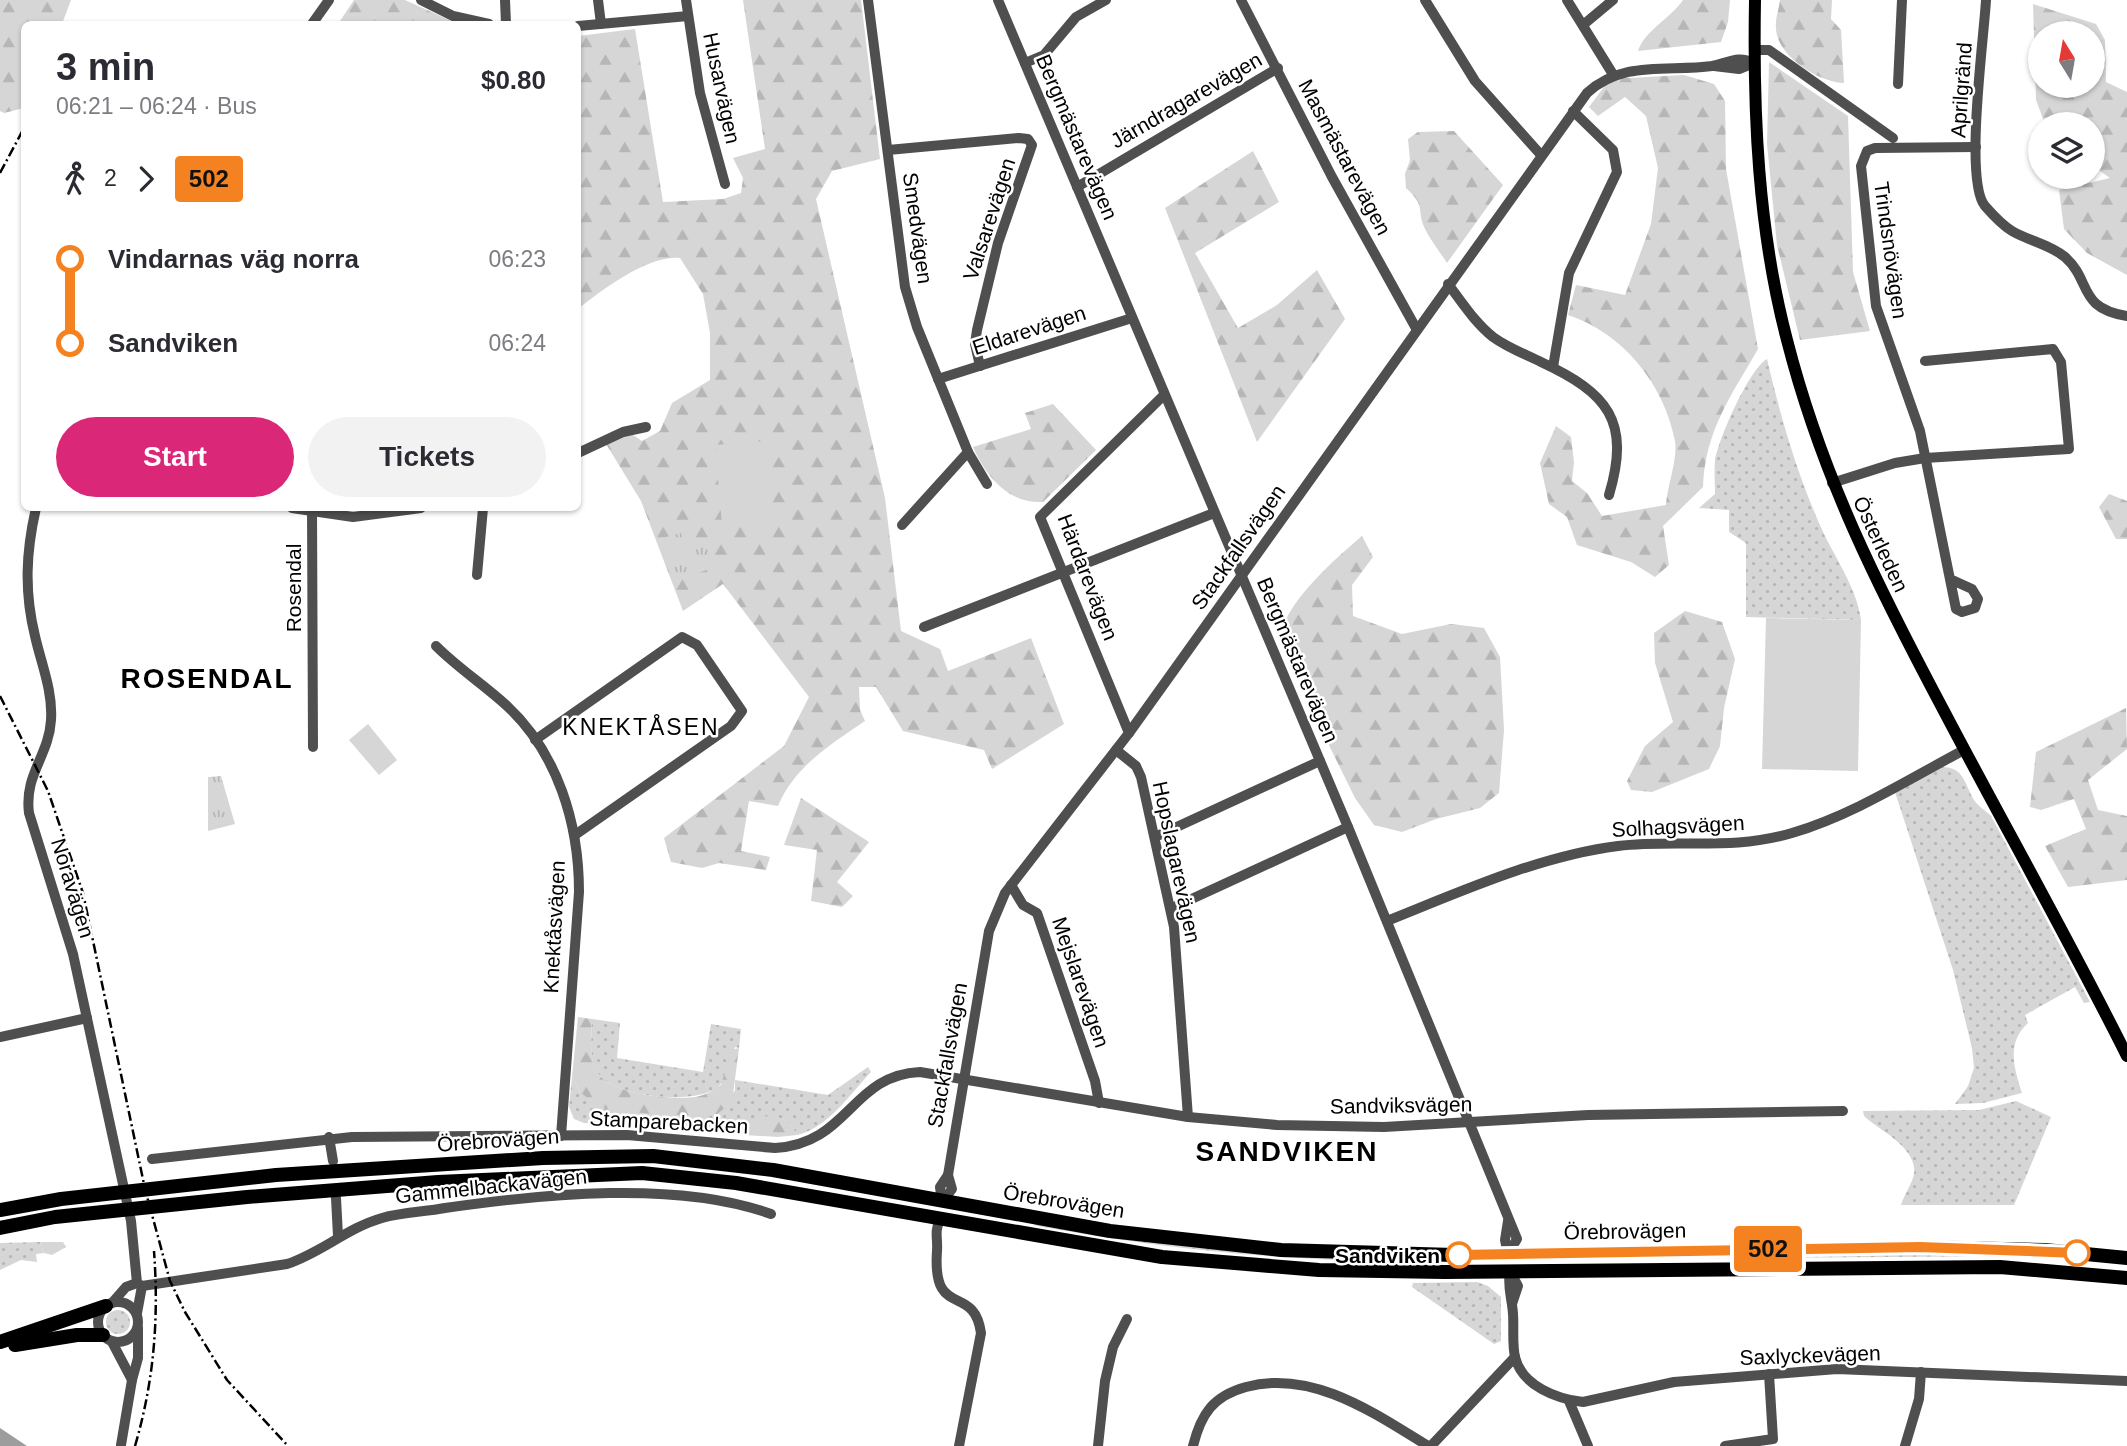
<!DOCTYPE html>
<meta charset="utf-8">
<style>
body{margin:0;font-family:Arial,sans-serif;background:#f2f2f3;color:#2b2b33;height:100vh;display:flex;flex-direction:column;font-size:26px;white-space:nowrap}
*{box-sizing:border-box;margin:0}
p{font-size:23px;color:#7c7c81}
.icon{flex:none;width:38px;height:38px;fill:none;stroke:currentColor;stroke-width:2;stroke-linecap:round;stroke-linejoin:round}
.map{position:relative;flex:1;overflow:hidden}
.drawer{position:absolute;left:21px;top:21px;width:560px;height:490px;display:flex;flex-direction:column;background:#fff;border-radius:10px;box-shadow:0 2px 5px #0004}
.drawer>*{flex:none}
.badge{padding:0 14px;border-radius:5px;font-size:24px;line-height:46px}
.needle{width:46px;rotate:349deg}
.controls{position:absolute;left:2028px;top:21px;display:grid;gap:14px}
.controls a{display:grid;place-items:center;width:77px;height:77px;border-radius:50%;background:#fff;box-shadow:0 2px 5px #0004;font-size:35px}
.map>.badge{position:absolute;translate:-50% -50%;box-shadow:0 0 0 4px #fff}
.legs{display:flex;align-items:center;gap:10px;height:77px;padding:0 35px;font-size:23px}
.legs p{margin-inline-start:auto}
.headline{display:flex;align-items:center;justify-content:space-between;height:119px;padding:0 35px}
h1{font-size:38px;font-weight:800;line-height:52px}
.action{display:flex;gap:14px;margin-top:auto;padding:14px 35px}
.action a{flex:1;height:80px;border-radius:42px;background:#db2777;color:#fff;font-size:28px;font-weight:800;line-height:80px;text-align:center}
.action a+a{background:#f2f2f3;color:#2b2b33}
ul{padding:0 35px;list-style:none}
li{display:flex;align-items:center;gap:24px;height:84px;font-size:26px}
li i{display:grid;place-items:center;width:10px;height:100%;margin:0 9px;background:currentColor}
li i::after{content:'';width:18px;height:18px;margin:-9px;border:5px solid;border-radius:50%;background:#fff}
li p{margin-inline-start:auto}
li:first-child i{background:linear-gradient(#0000 50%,currentColor 0)}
li:last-child i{background:linear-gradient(currentColor 50%,#0000 0)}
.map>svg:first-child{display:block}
.grass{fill:url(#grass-dots)}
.forest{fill:url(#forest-firs);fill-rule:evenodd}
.park{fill:url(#park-tufts)}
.pitch{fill:#d6d6d6}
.water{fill:url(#water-ripples)}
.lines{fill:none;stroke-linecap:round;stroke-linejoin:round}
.minor{stroke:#4f4f4f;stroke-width:10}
.major{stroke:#000;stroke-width:12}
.highway{stroke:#000;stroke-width:14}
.rail{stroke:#000;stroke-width:2.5;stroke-dasharray:10 3.5 2 3.5;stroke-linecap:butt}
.line-1-casing{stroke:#fff;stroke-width:16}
.line-1{stroke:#f58220;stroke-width:10}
.stop-1-dot{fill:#fff;stroke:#f58220;stroke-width:3.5}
.labels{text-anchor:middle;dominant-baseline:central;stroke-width:5;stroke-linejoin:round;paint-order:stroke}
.street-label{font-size:21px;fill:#000;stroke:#fff}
.stop-label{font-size:21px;font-weight:bold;fill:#000;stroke:#fff;text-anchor:end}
.neighbourhood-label{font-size:23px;letter-spacing:2px;fill:#000;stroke:#fff}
.district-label{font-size:28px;font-weight:bold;letter-spacing:2px;fill:#000;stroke:#fff}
</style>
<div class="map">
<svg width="2127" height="1446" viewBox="0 0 2127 1446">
<defs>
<pattern id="grass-dots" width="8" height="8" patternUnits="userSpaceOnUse" patternTransform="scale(1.75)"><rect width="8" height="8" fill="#d6d6d6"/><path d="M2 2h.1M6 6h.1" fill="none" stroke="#b6b6b6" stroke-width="1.8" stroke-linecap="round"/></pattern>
<pattern id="forest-firs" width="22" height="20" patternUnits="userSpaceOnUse" patternTransform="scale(1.75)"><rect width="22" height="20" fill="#d6d6d6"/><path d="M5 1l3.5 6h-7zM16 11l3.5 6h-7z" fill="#b6b6b6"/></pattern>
<pattern id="park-tufts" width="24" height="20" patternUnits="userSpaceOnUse" patternTransform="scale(1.75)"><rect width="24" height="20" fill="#d6d6d6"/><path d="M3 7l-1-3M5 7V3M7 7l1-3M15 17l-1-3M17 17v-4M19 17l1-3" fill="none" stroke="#b6b6b6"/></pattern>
<pattern id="water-ripples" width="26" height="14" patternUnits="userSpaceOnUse" patternTransform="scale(1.75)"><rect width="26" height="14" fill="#9d9d9d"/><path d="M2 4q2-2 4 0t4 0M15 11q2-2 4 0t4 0" fill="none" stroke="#858585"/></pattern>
</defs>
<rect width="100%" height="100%" fill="#fff"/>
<g class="grass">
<path d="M1767 359C1780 415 1796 470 1819 523 1832 554 1857 587 1861 620L1746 617V543L1729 532V510L1699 508 1715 494C1715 484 1714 472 1715 461 1718 440 1749 369 1767 359Z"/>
<path d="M1940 767C1964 766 1964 783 1974 800 1978 806 1986 811 1991 816L2090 1002 2084 1003 2075 987 2025 1015 2028 1023C2006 1043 2014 1068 2022 1093L1983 1103 1955 1104 1968 1086 1974 1068 1972 1048 1953 970 1895 792Z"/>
<path d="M592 1019 620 1023 617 1058 703 1072 711 1024 741 1029 739 1048 735 1047C731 1058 727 1079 719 1086 698 1106 612 1098 597 1072 588 1057 592 1036 592 1019Z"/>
<path d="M868 1067 871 1072C850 1094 828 1128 797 1135 784 1109 766 1117 744 1127V1135L682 1126 584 1123 574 1119 569 1107 572 1077 580 1092 699 1118 735 1091V1080L828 1095Z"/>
<path d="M2016 1101 2051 1117 2014 1205H1901C1904 1195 1912 1184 1914 1174 1918 1148 1879 1130 1864 1116L1863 1111 1979 1110Z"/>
<path d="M1046 1223 1422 1258C1381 1263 1340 1260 1299 1258 1209 1253 1120 1241 1032 1225Z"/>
<polygon points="40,1242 44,1253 36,1254 37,1262 21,1260 0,1270 0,1243"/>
<polygon points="1877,1252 2047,1256 1611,1259"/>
<polygon points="1477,1282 1488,1286 1501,1297 1501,1341 1494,1344 1412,1287 1413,1283"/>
<circle cx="118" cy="1322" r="12"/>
</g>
<g class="forest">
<polygon points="0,0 71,0 62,24 24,24 24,108 4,113 0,111"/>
<polygon points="354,0 405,0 456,23 338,24"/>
<path d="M743 0H861L880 159 832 171 816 199 885 498 901 631 940 649 948 671 1031 638 1064 724 992 769 984 750 903 731 876 687H859L860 710 865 721C831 744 794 767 778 806L749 801 741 851 770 857 766 870 719 863 702 868 671 862 664 838 784 746 809 697 723 584 683 611 641 501 606 444 630 433 642 441 660 431 672 403 710 380V333L703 294 680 258C650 254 601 290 578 309V36L635 29 663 202 723 199 741 193 743 178 733 158 765 149Z"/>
<path d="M1683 0H1730L1728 22 1721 42 1638 51C1645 30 1670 19 1683 0Z"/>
<path d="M1780 0H1832L1831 19 1841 30 1844 83C1820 83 1776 56 1776 28 1775 19 1779 9 1780 0Z"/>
<path d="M2033 4 2096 24 2105 40 2106 82 2127 92V275L2087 253 2064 229 2059 190 2110 178 2093 166V124H2045L2036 100ZM2040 33H2093V86H2040Z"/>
<polygon points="1769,62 1848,116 1853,272 1870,331 1800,340 1777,245 1767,144"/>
<path d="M1684 75 1714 84 1725 101 1726 169 1758 349C1731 396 1705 431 1703 487L1663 526 1669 565 1655 577 1631 562 1577 545 1567 517 1549 504 1540 463 1556 426 1571 437 1574 462 1572 481 1587 493 1602 516 1666 505C1667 486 1678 459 1675 441 1664 384 1623 333 1568 315L1576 285 1625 295 1651 224 1658 168 1646 116 1625 97 1598 116 1589 107 1610 79Z"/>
<path d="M1454 131 1503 185 1447 263C1440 252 1431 241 1425 229 1416 210 1427 207 1406 188L1405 174 1410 160 1408 139 1418 132Z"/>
<polygon points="1253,151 1279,202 1195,253 1238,328 1277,305 1317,270 1345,319 1257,442 1165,208"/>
<path d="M1053 404 1096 450 1043 502C1008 504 986 476 973 447L1031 429 1025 413Z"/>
<polygon points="2109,494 2127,501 2127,539 2116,539 2099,507"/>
<path d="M1362 536 1373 557 1352 585 1353 616 1402 634 1451 624 1484 628 1500 657 1504 730 1499 793 1480 808 1436 819 1402 832 1374 825 1355 798 1320 727 1281 634C1288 600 1335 559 1362 536Z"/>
<polygon points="1685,611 1722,622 1735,659 1724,708 1720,746 1709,769 1652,792 1631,790 1627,781 1645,746 1673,722 1655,663 1654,633"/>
<polygon points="2126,708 2127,749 2088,780 2098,810 2127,816 2127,880 2068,887 2045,846 2086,829 2074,799 2041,810 2030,807 2036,752"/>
<polygon points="801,798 869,842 837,882 853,896 842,907 811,901 817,850 784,845"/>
<path d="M578 1017 592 1019C592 1036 588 1058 598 1073 611 1095 673 1100 696 1097 706 1095 713 1090 721 1085L731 1050 739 1048 732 1102 716 1115 699 1118 610 1110 595 1104 580 1092 572 1077Z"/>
<path d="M768 1116C783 1117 790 1121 797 1135L778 1137 744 1135V1127L752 1119Z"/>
<polygon points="40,1242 63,1242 66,1247 52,1255 44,1253"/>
</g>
<g class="park">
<polygon points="681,533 685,545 709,539 716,567 676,580 662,538"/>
<polygon points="221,776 235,824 208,831 208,777"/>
</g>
<g class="pitch">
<polygon points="765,441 772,521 722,525 715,445"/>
<polygon points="1766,618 1861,620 1858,771 1762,769"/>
<polygon points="368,724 397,760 379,775 349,740"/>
</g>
<polygon class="water" points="0,1428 27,1446 0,1446"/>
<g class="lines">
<g class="minor">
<polyline points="421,0 453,16 489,24"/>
<polyline points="505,0 506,24"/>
<polyline points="598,0 601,24"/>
<polyline points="686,0 700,93 725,184"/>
<polyline points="868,0 905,287 917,327 968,452 987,484"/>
<polyline points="998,0 1348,827 1517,1239 1508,1254"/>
<polyline points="1241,0 1332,177 1417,330"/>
<polyline points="1425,0 1475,81 1541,155"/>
<polyline points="1567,0 1614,76"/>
<path d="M1986 0C1984 38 1964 181 1985 206 1992 214 2002 225 2012 231 2029 241 2049 244 2065 257 2092 281 2077 308 2127 316"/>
<polyline points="312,24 329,0"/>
<polyline points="1583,25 1613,0"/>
<polyline points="578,26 688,16"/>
<polyline points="1754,50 1769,50 1893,138"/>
<polyline points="1025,63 1044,55 1076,17 1106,0"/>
<polyline points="1714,66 1739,69 1754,63"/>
<polyline points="1898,84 1902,0"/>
<polyline points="888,150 1019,138 1028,139 1032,145 998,243 977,330 975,344 980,366"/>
<polyline points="1077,187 1278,68"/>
<path d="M1448 284C1462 302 1475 323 1493 337 1508 348 1525 354 1541 362 1608 393 1631 421 1609 495"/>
<polyline points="1553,367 1569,273 1617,172 1613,150 1573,111"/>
<polyline points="938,379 1132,318"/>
<polyline points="578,453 623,432 646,427"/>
<polyline points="1832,483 1895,463 1925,458 2069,449 2061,362 2053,349 1925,361"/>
<path d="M36 508C26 552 24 591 35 636 41 663 53 691 51 720 49 756 24 774 29 813L73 954 131 1221 137 1283 142 1286 137 1313"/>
<polyline points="292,508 353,517 421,508"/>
<polyline points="312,508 313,747"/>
<polyline points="902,525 968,452"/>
<polyline points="477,575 483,508"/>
<polyline points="1950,579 1972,589 1978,599 1975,608 1962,612 1956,609 1920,431 1876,306 1861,166 1867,151 1875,148 1976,147"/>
<polyline points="924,627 1214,513"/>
<path d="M436 646C458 668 483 684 506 705 558 753 579 824 579 892L561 1136"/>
<polyline points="1129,733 1040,517 1164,395"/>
<polyline points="535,740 682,637 697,645 742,711 731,726 575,835"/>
<polyline points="1116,750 1136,766 1141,777 1174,927 1188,1117"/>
<polyline points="1155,837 1320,761"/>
<polyline points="1011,885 1023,905 1037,913 1095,1081 1099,1103"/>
<polyline points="1172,908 1348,827"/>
<path d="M1387 921C1460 892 1539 856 1618 846 1678 839 1732 851 1792 833 1853 815 1909 779 1964 750"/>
<polyline points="0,1037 87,1018"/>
<polyline points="329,1137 333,1161"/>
<path d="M152 1159 352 1137 627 1135 775 1148C849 1144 851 1075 920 1072L1188 1117 1277 1125 1384 1127 1588 1115 1843 1111"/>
<polyline points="336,1198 338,1236"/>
<path d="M942 1202 940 1187 948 1175 989 931 1005 893 1129 733 1587 93C1623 60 1668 72 1712 66 1729 63 1737 55 1754 63"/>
<polyline points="942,1202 952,1189 948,1175"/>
<path d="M940 1220C934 1232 938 1238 937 1251 932 1321 974 1282 981 1333L959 1446"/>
<polyline points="1508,1221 1505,1240 1508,1254"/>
<path d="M1510 1271C1507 1287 1512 1298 1513 1314 1514 1328 1512 1344 1515 1357 1522 1386 1557 1399 1583 1402L1674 1382 1837 1369 2127 1381"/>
<polyline points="1510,1271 1518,1286 1512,1304"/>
<path d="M142 1286 287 1264C321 1253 347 1228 382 1218 402 1212 424 1212 445 1208 542 1194 678 1180 771 1214"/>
<circle cx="118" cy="1322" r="20"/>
<polyline points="112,1303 126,1287 137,1283"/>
<polyline points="112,1342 132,1380"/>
<polyline points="1569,1401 1588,1446"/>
<polyline points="121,1445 132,1380 138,1358 138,1328"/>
<polyline points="1098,1446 1105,1381 1113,1347 1127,1319"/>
<path d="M1193 1446C1201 1414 1213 1396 1246 1387 1312 1369 1374 1413 1428 1446"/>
<polyline points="1431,1446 1515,1357"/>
<polyline points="1725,1446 1773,1439 1769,1374"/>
<polyline points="1905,1446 1919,1399 1921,1372"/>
</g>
<path class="major" d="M1755 0C1753 114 1758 230 1787 340 1822 477 1879 589 1945 713 2005 827 2069 940 2127 1056"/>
<g class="highway">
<polyline points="0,1210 61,1199 276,1175 543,1158 653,1156 773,1170 1110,1231 1281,1250 1454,1255 1920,1247 2045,1250 2127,1258"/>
<polyline points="0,1228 55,1217 247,1197 438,1182 642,1173 736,1183 1162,1257 1319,1270 1445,1272 2000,1267 2127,1278"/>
<polyline points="0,1342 106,1306"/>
<polyline points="15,1345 77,1335 103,1335"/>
</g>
<g class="rail">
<polyline points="0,173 24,128"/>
<polyline points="0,696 48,791 83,893 145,1189 170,1281 185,1312 227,1380 288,1446"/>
<path d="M135 1446C154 1381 159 1319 154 1251"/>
</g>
</g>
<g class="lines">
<g class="line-1-casing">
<polyline id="line-1" points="1459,1255 1920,1247 2077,1253"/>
</g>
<use href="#line-1" class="line-1"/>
</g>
<g class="stop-1-dot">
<circle cx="2077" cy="1253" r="12"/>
<circle cx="1459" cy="1255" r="12"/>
</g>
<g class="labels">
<g class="street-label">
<text transform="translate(722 88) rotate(78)">Husarvägen</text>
<text transform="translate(1961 90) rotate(-86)">Aprilgränd</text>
<text transform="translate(1186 100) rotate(-30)">Järndragarevägen</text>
<text transform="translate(1077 137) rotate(67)">Bergmästarevägen</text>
<text transform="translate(1345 157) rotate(62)">Masmästarevägen</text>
<text transform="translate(989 219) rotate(-72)">Valsarevägen</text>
<text transform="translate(918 228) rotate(82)">Smedvägen</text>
<text transform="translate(1891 250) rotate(82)">Trindsnövägen</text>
<text transform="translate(1029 330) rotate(-18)">Eldarevägen</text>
<text transform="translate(1881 544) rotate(65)">Österleden</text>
<text transform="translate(1238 547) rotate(-55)">Stackfallsvägen</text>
<text transform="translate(1088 577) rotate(69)">Härdarevägen</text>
<text transform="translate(293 588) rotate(-90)">Rosendal</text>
<text transform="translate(1298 660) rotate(67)">Bergmästarevägen</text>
<text transform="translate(1678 826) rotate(-3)">Solhagsvägen</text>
<text transform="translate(1177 862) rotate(78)">Hopslagarevägen</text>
<text transform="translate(73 888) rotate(73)">Noravägen</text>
<text transform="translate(554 927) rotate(-87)">Knektåsvägen</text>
<text transform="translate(1081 982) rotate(71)">Mejslarevägen</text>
<text transform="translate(947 1055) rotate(-80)">Stackfallsvägen</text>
<text transform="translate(1401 1105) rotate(-1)">Sandviksvägen</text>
<text transform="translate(669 1122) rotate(3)">Stamparebacken</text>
<text transform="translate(498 1140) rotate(-4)">Örebrovägen</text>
<text transform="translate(491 1186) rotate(-6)">Gammelbackavägen</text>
<text transform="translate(1064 1201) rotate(9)">Örebrovägen</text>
<text transform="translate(1625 1231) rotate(-1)">Örebrovägen</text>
<text transform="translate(1810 1355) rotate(-2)">Saxlyckevägen</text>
</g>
<g class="stop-label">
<text x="1440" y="1255">Sandviken</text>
</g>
<g class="neighbourhood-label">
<text x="641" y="727">KNEKTÅSEN</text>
</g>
<g class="district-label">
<text x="207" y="678">ROSENDAL</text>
<text x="1287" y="1151">SANDVIKEN</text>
</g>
</g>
</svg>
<div class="controls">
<a><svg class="needle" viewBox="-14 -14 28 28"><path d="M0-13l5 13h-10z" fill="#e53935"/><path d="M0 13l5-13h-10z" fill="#7c7c81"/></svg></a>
<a><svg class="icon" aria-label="layers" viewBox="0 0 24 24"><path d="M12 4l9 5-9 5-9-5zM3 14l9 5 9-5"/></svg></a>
</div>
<b class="badge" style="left:1768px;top:1249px;background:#f58220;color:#111">502</b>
<section class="drawer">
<div class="headline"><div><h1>3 min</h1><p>06:21 – 06:24 · Bus</p></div><b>$0.80</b></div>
<div class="legs"><svg class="icon" aria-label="walk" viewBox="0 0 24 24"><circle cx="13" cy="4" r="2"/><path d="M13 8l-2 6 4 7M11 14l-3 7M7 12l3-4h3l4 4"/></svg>2<svg class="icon" aria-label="forward" viewBox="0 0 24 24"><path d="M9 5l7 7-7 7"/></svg><b class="badge" style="background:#f58220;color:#111">502</b></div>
<ul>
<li><i style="color:#f58220"></i><b>Vindarnas väg norra</b><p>06:23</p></li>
<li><i style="color:#f58220"></i><b>Sandviken</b><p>06:24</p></li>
</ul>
<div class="action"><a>Start</a><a>Tickets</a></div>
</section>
</div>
